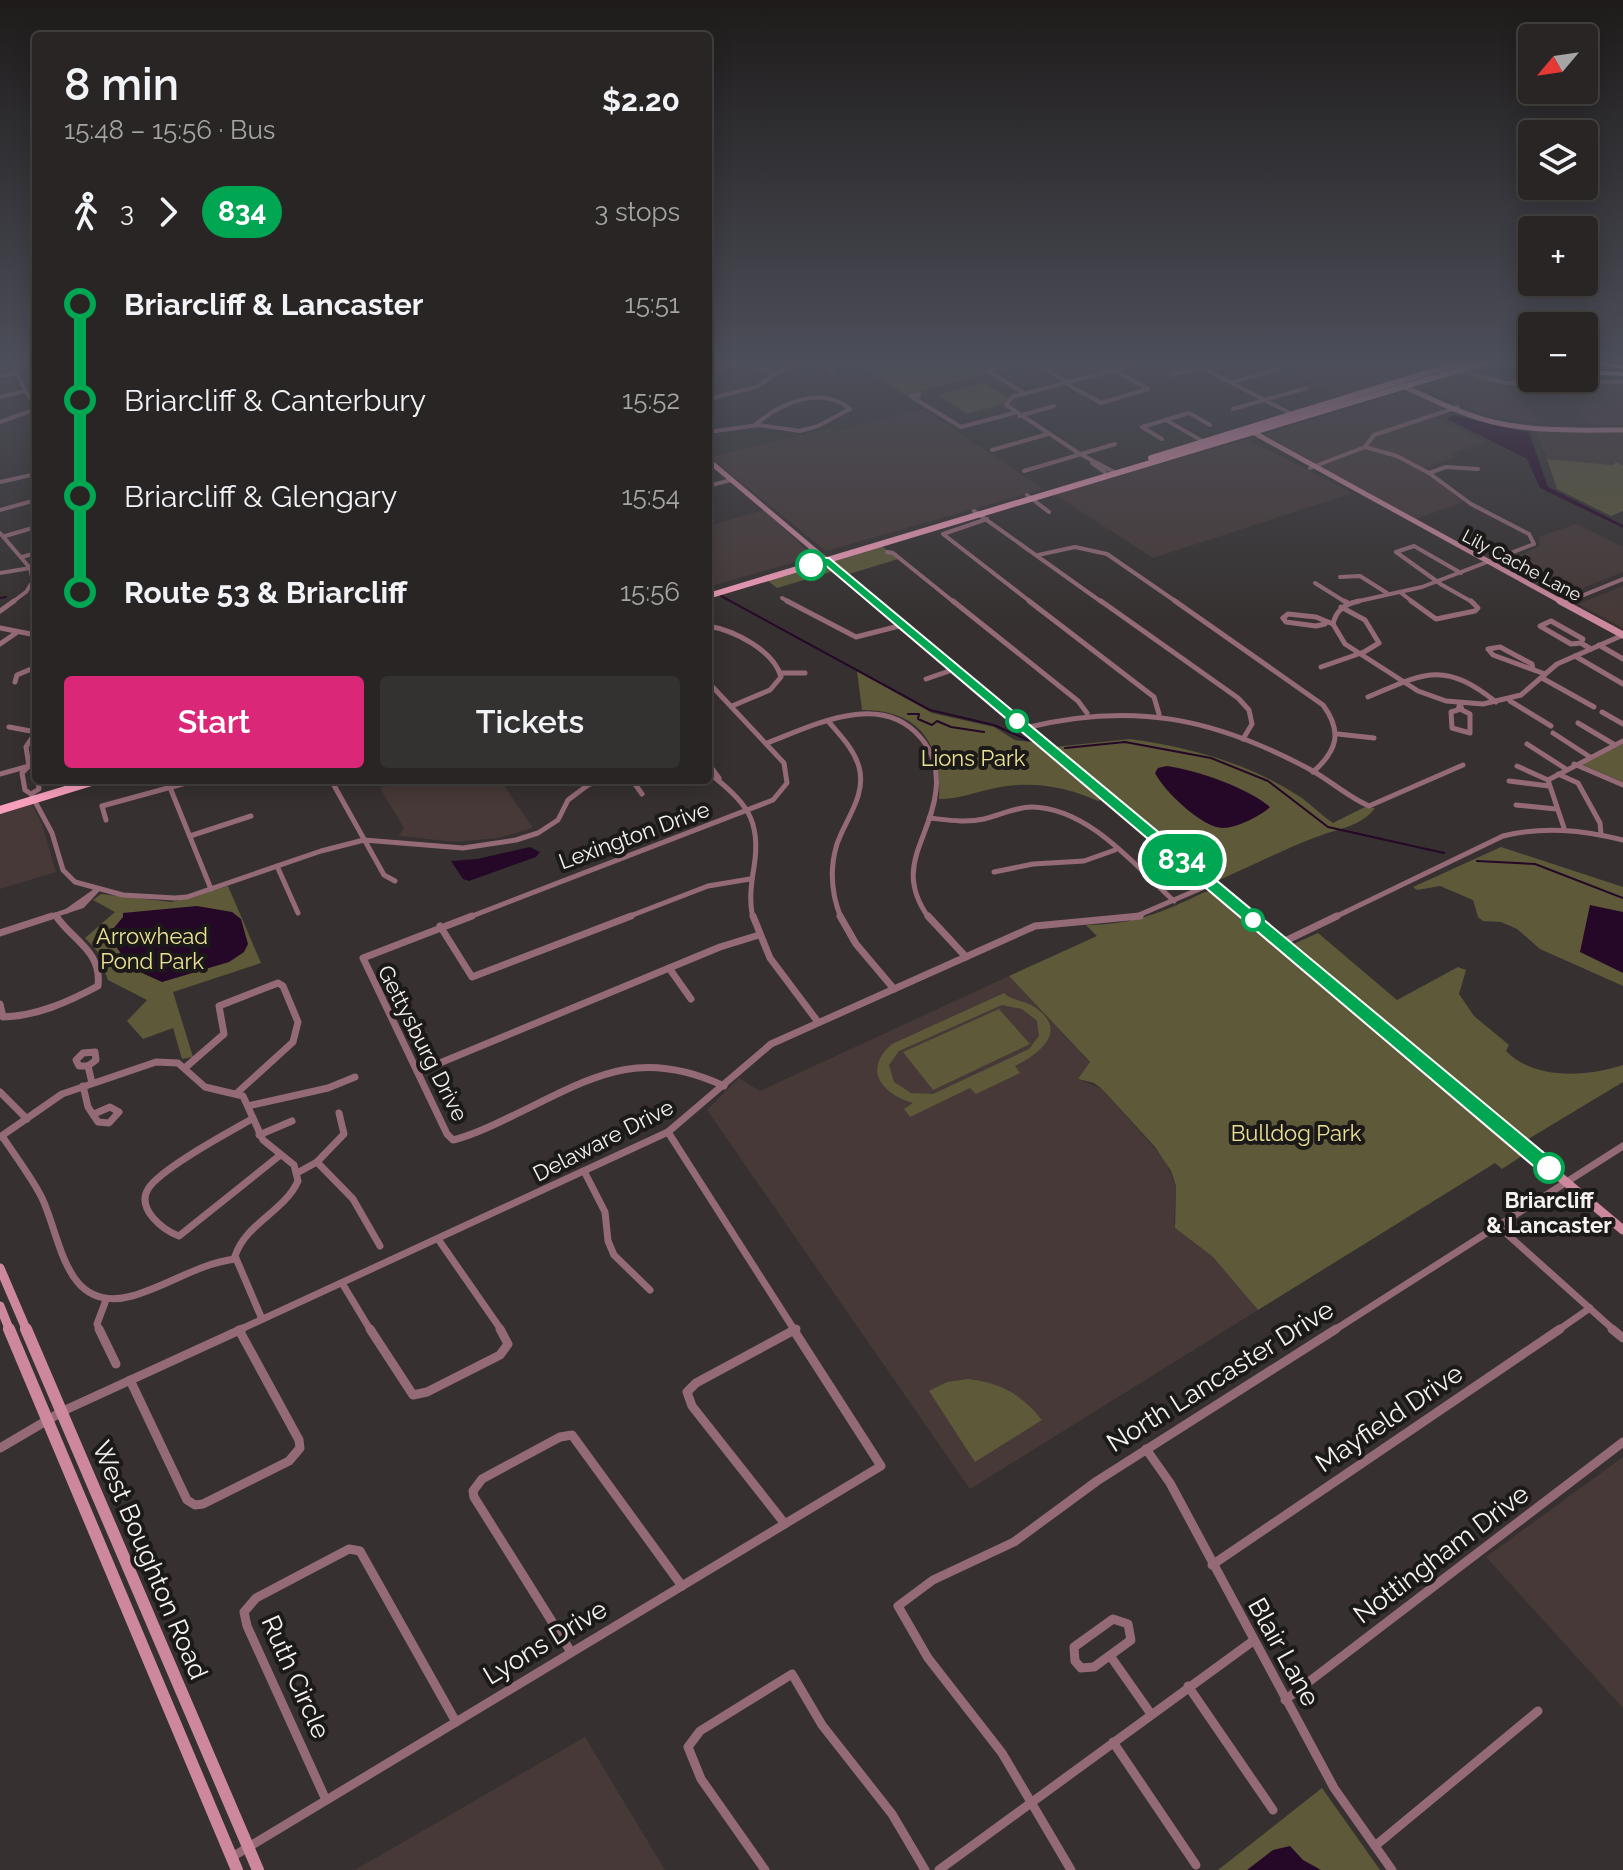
<!DOCTYPE html>
<meta charset="utf-8">
<style>
body{margin:0;font-family:Raleway,sans-serif;background:#343131;color:#f1f3f6;height:100vh;display:flex;flex-direction:column;font-size:30px;white-space:nowrap}
*{box-sizing:border-box;margin:0}
p{font-size:26px;color:#a5a5a6}
.icon{flex:none;width:44px;height:44px;fill:none;stroke:currentColor;stroke-width:2;stroke-linecap:round;stroke-linejoin:round}
.map{position:relative;flex:1;overflow:hidden}
.sheet{position:absolute;left:32px;top:32px;width:680px;height:752px;display:flex;flex-direction:column;background:#282524;border-radius:8px;box-shadow:0 4px 20px #0003,0 0 0 2px #444241}
.sheet>*{flex:none}
.badge{padding:0 16px;border-radius:26px;font-size:28px;line-height:52px}
.needle{width:52px;rotate:241deg}
.fabs{position:absolute;left:1518px;top:24px;display:grid;gap:16px}
.fabs a{display:grid;place-items:center;width:80px;height:80px;border-radius:8px;background:#282524;box-shadow:0 4px 20px #0003,0 0 0 2px #444241;font-size:40px}
.map>.badge{position:absolute;translate:-50% -50%;box-shadow:0 0 0 4px #fff}
.legs{display:flex;align-items:center;gap:12px;height:88px;padding:0 32px;font-size:26px}
.legs p{margin-inline-start:auto}
.summary{display:flex;align-items:center;justify-content:space-between;height:136px;padding:0 32px}
h1{font-size:44px;font-weight:600;line-height:60px}
.action{display:flex;gap:16px;margin-top:auto;padding:16px 32px}
.action a{flex:1;height:92px;border-radius:8px;background:#db2777;color:#fff;font-size:32px;font-weight:600;line-height:92px;text-align:center}
.action a+a{background:#343131;color:#f1f3f6}
ul{padding:0 32px;list-style:none}
li{display:flex;align-items:center;gap:28px;height:96px;font-size:30px}
li i{display:grid;place-items:center;width:12px;height:100%;margin:0 10px;background:currentColor}
li i::after{content:'';width:20px;height:20px;margin:-10px;border:6px solid;border-radius:50%;background:#282524}
li p{margin-inline-start:auto}
li:first-child i{background:linear-gradient(#0000 50%,currentColor 0)}
li:last-child i{background:linear-gradient(currentColor 50%,#0000 0)}
.map>svg:first-child{display:block}
.built{fill:#463937}
.green{fill:#5e5939;fill-rule:evenodd}
.water{fill:#250827}
.lines{fill:none;stroke-linecap:round;stroke-linejoin:round}
.stream{stroke:#250827;stroke-width:2}
.street-far3{stroke:#956a77;stroke-width:4}
.street-far2{stroke:#956a77;stroke-width:5}
.street-far1{stroke:#956a77;stroke-width:7}
.street{stroke:#956a77;stroke-width:9}
.secondary-far3{stroke:#cd889e;stroke-width:5}
.secondary-far2{stroke:#cd889e;stroke-width:7}
.secondary-far1{stroke:#cd889e;stroke-width:9}
.secondary{stroke:#cd889e;stroke-width:12}
.primary-far1{stroke:#f79fbc;stroke-width:6}
.primary{stroke:#f79fbc;stroke-width:8}
.highway{fill:#f7cbd8;fill-rule:evenodd}
.line-1{fill:#00a651;stroke:#fff;stroke-width:2}
.stop-1-dot{fill:#fff;stroke:#00a651;stroke-width:4}
.labels{text-anchor:middle;dominant-baseline:central;stroke-width:8;stroke-linejoin:round;paint-order:stroke}
.far-street-label{font-size:18px;fill:#f6f2f1;stroke:#1c1a19}
.park-label{font-size:22px;fill:#ece193;stroke:#1c1a19}
.street-label{font-size:22px;fill:#f6f2f1;stroke:#1c1a19}
.stop-label{font-size:22px;font-weight:bold;fill:#f6f2f1;stroke:#1c1a19}
.near-street-label{font-size:26px;fill:#f6f2f1;stroke:#1c1a19}
</style>
<div class="map">
<svg width="1623" height="1870" viewBox="0 0 1623 1870">
<rect width="100%" height="100%" fill="#363130"/>
<g class="built">
<polygon points="1268,361 1435,361 1444,365 1341,397"/>
<polygon points="1462,372 1503,384 1541,424 1485,415 1415,386"/>
<polygon points="1623,384 1623,425 1592,425 1553,386"/>
<polygon points="1406,391 1444,408 1429,415 1485,442 1451,454 1456,457 1420,469 1439,481 1463,502 1413,520 1264,434"/>
<polygon points="924,409 1043,489 826,551 710,457 827,429 836,431"/>
<polygon points="1536,430 1623,431 1623,465 1616,462 1614,465 1547,459"/>
<polygon points="1247,439 1352,493 1153,558 1054,494"/>
<polygon points="764,510 810,553 809,558 708,587 708,526"/>
<polygon points="1576,524 1623,547 1623,572 1563,596 1500,563 1536,548 1540,545 1539,537"/>
<polygon points="1623,586 1623,628 1578,604"/>
<polygon points="393,780 500,780 533,828 497,838 455,842 399,836 404,828 380,788 394,783"/>
<polygon points="32,804 42,824 56,872 0,889 0,812"/>
<polygon points="1009,976 1090,1063 1078,1079 1102,1089 1164,1159 1176,1186 1174,1223 1181,1233 1198,1242 1212,1256 1258,1310 970,1489 707,1110 739,1078 760,1091"/>
<polygon points="1623,1457 1623,1708 1486,1557"/>
<polygon points="585,1737 665,1870 355,1870"/>
</g>
<g class="green">
<polygon points="853,361 1036,361 905,395"/>
<polygon points="984,383 1008,398 1003,404 967,414 938,395"/>
<polygon points="1547,459 1613,465 1616,462 1623,465 1623,511 1611,516 1557,489"/>
<polygon points="882,546 898,559 849,574 831,572 777,588 767,580"/>
<path d="M857 671 932 713 994 727 1015 740 1038 743 1104 799 1098 801C1067 787 1034 781 1000 787 978 791 961 799 939 799 942 744 920 710 862 710Z"/>
<path d="M1130 739C1188 747 1244 762 1294 793 1308 801 1320 814 1333 823L1365 807 1375 808C1362 826 1338 829 1319 836 1284 849 1249 867 1215 882L1054 747Z"/>
<polygon points="1623,744 1623,782 1583,765 1584,763"/>
<polygon points="1501,847 1623,887 1623,986 1540,949 1517,929 1501,922 1483,921 1478,917 1473,900 1440,886 1417,890 1413,887"/>
<polygon points="228,886 261,963 173,992 193,1057 182,1059 173,1028 143,1039 127,1021 147,1000 108,980 97,951 85,938 115,912 93,900 101,894 172,902"/>
<path d="M1205 892H1214L1525 1154 1502 1169 1495 1163 1258 1310 1212 1256 1175 1228 1176 1186 1171 1171 1155 1147 1102 1089 1094 1083 1078 1079 1090 1062 1009 976 1097 936 1086 925C1137 924 1160 913 1205 892Z"/>
<path d="M1318 933 1397 1000 1458 967 1466 970 1459 994 1474 1016 1509 1045 1506 1051C1534 1080 1587 1077 1623 1065V1082L1525 1141 1289 946Z"/>
<path d="M1004 993C1012 1001 1023 1000 1033 1006 1070 1030 1041 1053 1015 1066L1020 1073 976 1094 970 1088 910 1117 904 1109 913 1103C882 1094 862 1070 892 1044ZM1002 1005 1022 1009 1037 1021 1039 1036 1029 1049 933 1094 911 1093 894 1082 889 1065 899 1051Z"/>
<polygon points="999,1009 1030,1044 933,1090 903,1052"/>
<path d="M968 1379C1001 1383 1021 1394 1042 1420L975 1462 929 1391 947 1382Z"/>
<polygon points="1322,1788 1380,1870 1218,1870"/>
</g>
<g class="water">
<polygon points="1454,415 1529,433 1548,487 1623,525 1623,528 1540,488 1527,459 1447,419"/>
<path d="M1167 766C1197 770 1248 788 1270 807 1261 816 1236 828 1223 828 1202 828 1164 791 1155 773L1158 768Z"/>
<polygon points="530,847 540,852 536,857 469,881 463,879 451,861 477,859"/>
<polygon points="1590,905 1623,912 1623,973 1580,952"/>
<polygon points="197,906 232,912 241,919 248,944 244,952 229,962 162,982 131,968 108,935 123,917 123,913"/>
<polygon points="1290,1846 1303,1860 1321,1870 1247,1870 1273,1850"/>
</g>
<g class="lines">
<g class="stream">
<polyline points="721,596 930,710 994,725 1028,740"/>
<polyline points="0,598 6,597"/>
<polyline points="908,714 919,714 918,719 932,725 937,721 951,727 984,732"/>
<polyline points="1065,748 1125,742 1211,758 1268,781 1328,827 1444,853"/>
<polyline points="1477,861 1535,864 1623,898"/>
</g>
<g class="street-far3">
<polyline points="12,361 25,391 36,405"/>
<polyline points="739,361 775,373"/>
<polyline points="820,361 833,372"/>
<polyline points="1045,361 1036,363 1067,382"/>
<polyline points="1089,361 1108,371"/>
<polyline points="1189,361 1292,414"/>
<polyline points="1459,370 1505,383 1623,382"/>
<polyline points="709,371 744,363"/>
<polyline points="990,372 1024,393"/>
<polyline points="1095,375 1012,397 1006,405 1080,454 1116,473"/>
<polyline points="1171,375 1201,367"/>
<polyline points="0,376 17,373"/>
<polyline points="1094,376 1147,361"/>
<polyline points="1232,382 1277,370"/>
<polyline points="1065,383 1101,403 1148,389 1114,370"/>
<polyline points="0,397 25,391"/>
<polyline points="918,398 919,394 910,396 961,427 1014,413"/>
<polyline points="708,399 756,387 783,369 810,361"/>
<polyline points="1233,409 1307,388"/>
<polyline points="1019,416 1054,406"/>
<polyline points="1166,420 1204,442"/>
<polyline points="0,422 36,409"/>
<path d="M708 432 759 425 800 431 818 426 850 409C822 385 780 403 755 425"/>
<polyline points="1162,439 1142,427 1189,413 1210,425"/>
<polyline points="992,450 1048,434"/>
<polyline points="1092,463 1105,472"/>
<polyline points="1310,468 1365,447 1374,435 1458,407"/>
<polyline points="1024,471 1115,444"/>
<polyline points="1429,473 1446,467 1478,469"/>
<polyline points="0,482 36,474"/>
<polyline points="708,486 731,480"/>
<polyline points="1027,495 1049,512"/>
<polyline points="0,510 36,500"/>
<polyline points="974,511 1103,603"/>
<polyline points="987,519 943,534 1032,603"/>
<polyline points="0,533 30,568 33,581 26,592 11,603"/>
<polyline points="5,536 36,527"/>
<polyline points="887,552 893,553 955,603"/>
<polyline points="1396,552 1442,585 1474,603"/>
<polyline points="1396,552 1414,546 1461,573"/>
<polyline points="1038,555 1075,547 1107,554 1178,603"/>
<polyline points="22,557 36,553"/>
<polyline points="0,573 30,568"/>
<polyline points="1340,577 1360,576 1387,593"/>
<polyline points="1315,583 1347,603"/>
<polyline points="1400,592 1414,603"/>
<polyline points="782,598 791,603"/>
<polyline points="1350,603 1422,587 1534,544 1529,534 1471,504 1429,473 1397,456 1365,447"/>
<polyline points="1564,603 1623,579"/>
</g>
<g class="street-far2">
<polyline points="787,601 856,637 903,625"/>
<polyline points="953,601 1078,701 1087,713"/>
<polyline points="1029,601 1154,697 1159,714"/>
<polyline points="1101,601 1238,698 1249,710 1252,724 1243,739"/>
<path d="M1175 601 1323 705C1343 732 1337 751 1313 772"/>
<polyline points="1344,601 1348,603"/>
<path d="M1359 601C1345 604 1336 610 1333 624L1345 644 1418 691 1446 701 1483 704 1521 695 1557 664 1623 635"/>
<polyline points="1411,601 1436,619 1475,611 1478,608 1471,601"/>
<polyline points="1563,603 1569,601"/>
<polyline points="0,611 14,601"/>
<polyline points="1283,618 1288,614 1316,617 1333,624"/>
<polyline points="1283,618 1286,622 1316,626 1325,624"/>
<polygon points="1551,621 1583,639 1581,643 1571,644 1540,626"/>
<path d="M708 626C733 630 774 650 781 677L770 690 732 706"/>
<polyline points="0,628 36,635"/>
<polyline points="1581,643 1591,649"/>
<polyline points="0,644 16,633"/>
<polyline points="1599,645 1623,659"/>
<polyline points="1575,656 1623,684"/>
<polyline points="1321,667 1364,652 1379,643 1365,620 1341,607"/>
<polyline points="1533,669 1532,664 1500,647 1488,649 1493,655 1545,674"/>
<polyline points="782,673 805,673"/>
<polyline points="1542,678 1594,707"/>
<polyline points="926,679 955,669"/>
<polyline points="15,682 17,675 36,667"/>
<path d="M1368 697C1424 673 1443 660 1496 702"/>
<polyline points="1510,701 1551,726"/>
<polygon points="1460,703 1462,710 1470,714 1470,733 1452,728 1451,712 1458,710"/>
<polyline points="1602,712 1623,724"/>
<path d="M828 721C840 735 854 749 859 767 867 795 845 820 837 844 829 870 831 893 841 918"/>
<polyline points="1578,723 1615,745"/>
<polyline points="9,727 36,732"/>
<path d="M1025 728C1132 701 1215 718 1311 770 1331 781 1348 797 1369 806L1463 765"/>
<polyline points="36,732 26,747 29,766 22,773 25,790 31,794 52,833 63,870 75,882 123,895 175,898 187,897 321,851 364,840 463,848 516,840 538,833 558,820 568,800 588,785 602,780"/>
<polyline points="1553,733 1590,757"/>
<polyline points="1338,734 1374,738"/>
<path d="M767 743C814 725 881 690 921 738 933 752 938 771 936 790 931 840 892 867 929 918"/>
<polyline points="1527,744 1566,769"/>
<polyline points="708,763 719,778"/>
<polyline points="1574,764 1623,785"/>
<polyline points="1517,766 1548,780"/>
<path d="M708 772C745 802 762 818 754 867 751 885 749 901 753 918"/>
<polyline points="0,774 36,764"/>
<polyline points="1558,774 1578,783 1600,823 1601,834"/>
<polyline points="167,780 211,889"/>
<polyline points="331,780 384,875 395,881"/>
<polyline points="632,780 642,794"/>
<polyline points="1509,781 1549,786"/>
<polyline points="31,794 39,789 38,780"/>
<polyline points="1516,805 1556,809"/>
<path d="M929 818C948 820 966 823 984 819 1000 815 1016 807 1032 807 1089 808 1135 866 1174 901"/>
<polyline points="106,820 102,806 197,780"/>
<polyline points="1564,828 1548,780 1623,741"/>
<polyline points="190,836 251,816"/>
<polyline points="277,866 298,913"/>
<polyline points="994,872 1033,864 1084,861 1115,850"/>
<polyline points="67,911 94,892"/>
<polyline points="55,915 82,906 97,890"/>
<polyline points="46,918 55,915 57,918"/>
<polyline points="467,918 773,800 787,783 784,763 708,682"/>
<polyline points="625,918 708,886 750,879"/>
<polyline points="1132,918 1211,884"/>
<path d="M1333 918 1503 836C1544 826 1582 830 1623 840"/>
</g>
<g class="street-far1">
<path d="M472 916 363 958 447 1134 453 1140C473 1135 492 1126 510 1117 590 1079 636 1045 724 1086"/>
<polyline points="753,916 770,958 818,1022"/>
<polyline points="840,916 856,944 894,989"/>
<polyline points="928,916 966,957"/>
<polyline points="440,926 472,977 631,916"/>
<polyline points="0,933 52,916"/>
<polyline points="1281,943 1337,916"/>
<polyline points="669,968 691,999"/>
<path d="M0 1004 3 1017C37 1016 68 1002 98 986 102 951 73 941 56 916"/>
<polygon points="95,1052 96,1060 88,1066 79,1066 76,1060 83,1053"/>
<polyline points="88,1066 92,1083"/>
<polyline points="186,1067 224,1034 219,1006 278,983 283,986 298,1022 293,1042 238,1092"/>
<polyline points="418,1072 720,947 759,935"/>
<polyline points="83,1086 88,1107 98,1122 109,1123 119,1112 110,1107 94,1114"/>
<polyline points="0,1092 27,1119"/>
<polyline points="248,1106 328,1088 355,1077"/>
<path d="M252 1119C229 1132 160 1169 148 1189 136 1209 163 1230 179 1236L279 1156"/>
<polyline points="668,1132 795,1331"/>
<polyline points="259,1135 292,1121"/>
<path d="M2 1136C15 1156 31 1176 42 1198 62 1241 65 1314 132 1296 168 1286 197 1264 235 1259"/>
<path d="M0 1137 62 1094 156 1062 178 1063 205 1087 243 1096 263 1140 294 1165 298 1181C284 1212 246 1223 235 1256L262 1319"/>
<polyline points="317,1162 353,1199 380,1246"/>
<polyline points="584,1171 605,1212 608,1241 614,1255 650,1290"/>
<polyline points="297,1173 317,1162 344,1134 339,1113"/>
<polyline points="1498,1226 1615,1331"/>
<polyline points="438,1239 502,1331"/>
<polyline points="342,1283 371,1331"/>
<polyline points="100,1331 97,1324 106,1300"/>
<polyline points="237,1331 668,1132 771,1044 1035,926 1140,916"/>
<polyline points="793,1331 796,1329"/>
<polyline points="1333,1331 1623,1146"/>
<polyline points="1557,1331 1590,1308"/>
</g>
<g class="street">
<polyline points="99,1329 116,1364"/>
<polyline points="370,1329 413,1395 427,1392 500,1355 508,1344 500,1329"/>
<polyline points="1612,1329 1623,1338"/>
<polyline points="130,1380 187,1500 195,1505 203,1504 289,1461 300,1448 299,1440 239,1330"/>
<polyline points="0,1448 63,1411 242,1329"/>
<polyline points="1146,1449 1170,1483 1334,1788 1392,1870"/>
<polyline points="785,1524 692,1406 687,1392 696,1383 796,1329"/>
<polyline points="1212,1565 1560,1329"/>
<polygon points="1113,1619 1128,1624 1131,1640 1094,1667 1081,1668 1075,1661 1074,1647"/>
<polyline points="571,1652 474,1497 473,1491 482,1479 560,1437 572,1435 682,1586"/>
<polyline points="1111,1657 1151,1714"/>
<polyline points="1188,1686 1273,1810"/>
<polyline points="1285,1700 1623,1442"/>
<polyline points="1113,1742 1196,1865"/>
<polyline points="326,1800 247,1626 244,1612 256,1598 349,1549 360,1551 456,1722"/>
<polyline points="1375,1846 1538,1711"/>
<polyline points="232,1857 881,1466 793,1329"/>
<polyline points="765,1870 701,1779 688,1747 700,1731 792,1674 822,1725 892,1814 925,1870"/>
<polyline points="939,1870 1253,1641"/>
<polyline points="1071,1870 1002,1753 928,1658 898,1606 933,1580 1014,1542 1097,1481 1336,1329"/>
</g>
<g class="secondary-far3">
<path d="M1401 385C1431 399 1461 414 1493 422 1535 432 1580 430 1623 430"/>
<polyline points="1247,429 1564,603"/>
<polyline points="708,460 877,603"/>
</g>
<g class="secondary-far2">
<polyline points="875,601 1252,918"/>
<polyline points="1560,601 1623,635"/>
</g>
<g class="secondary-far1">
<polyline points="1250,916 1623,1230"/>
<polyline points="0,1268 27,1331"/>
<polyline points="0,1306 10,1331"/>
</g>
<g class="secondary">
<polyline points="9,1329 237,1870"/>
<polyline points="26,1329 258,1870"/>
</g>
<g class="primary-far1">
<polyline points="1151,458 1465,361"/>
<polyline points="708,596 1489,361"/>
</g>
<polyline class="primary" points="0,810 98,780"/>
<g class="highway">
<polygon points="1516,361 1527,361 1532,363 1529,365"/>
<polygon points="1584,361 1595,361 1623,365 1623,369 1585,363"/>
<polygon points="1584,370 1623,372 1623,376 1584,374"/>
</g>
</g>
<linearGradient id="sky" x2="0" y2="1"><stop stop-color="#1e1b1a"/><stop offset="0.58" stop-color="#4c4e59"/><stop offset="1" stop-color="#4c4e59" stop-opacity="0"/></linearGradient>
<rect width="1623" height="623" fill="url(#sky)"/>
<polygon class="line-1" points="821,558 829,558 1556,1163 1559,1168 1556,1174 1543,1174 824,564 811,568 805,565"/>
<g class="stop-1-dot">
<circle cx="811" cy="565" r="14"/>
<circle cx="1017" cy="721" r="10"/>
<circle cx="1253" cy="920" r="10"/>
<circle cx="1549" cy="1168" r="14"/>
</g>
<g class="labels">
<g class="far-street-label">
<text transform="translate(1522 565) rotate(28)">Lily Cache Lane</text>
</g>
<g class="park-label">
<text x="973" y="758">Lions Park</text>
<text x="152" y="936">Arrowhead<tspan x="152" dy="25">Pond Park</tspan></text>
<text x="1296" y="1133">Bulldog Park</text>
</g>
<g class="street-label">
<text transform="translate(634 835) rotate(-20)">Lexington Drive</text>
<text transform="translate(423 1043) rotate(63)">Gettysburg Drive</text>
<text transform="translate(603 1140) rotate(-27)">Delaware Drive</text>
</g>
<g class="stop-label">
<text x="1549" y="1200">Briarcliff<tspan x="1549" dy="25">&amp; Lancaster</tspan></text>
</g>
<g class="near-street-label">
<text transform="translate(1220 1376) rotate(-32)">North Lancaster Drive</text>
<text transform="translate(1389 1418) rotate(-34)">Mayfield Drive</text>
<text transform="translate(1441 1554) rotate(-37)">Nottingham Drive</text>
<text transform="translate(150 1560) rotate(67)">West Boughton Road</text>
<text transform="translate(545 1642) rotate(-31)">Lyons Drive</text>
<text transform="translate(1284 1652) rotate(61)">Blair Lane</text>
<text transform="translate(296 1677) rotate(66)">Ruth Circle</text>
</g>
</g>
</svg>
<div class="fabs">
<a><svg class="needle" viewBox="-14 -14 28 28"><path d="M0-13l5 13h-10z" fill="#e53935"/><path d="M0 13l5-13h-10z" fill="#a5a5a6"/></svg></a>
<a><svg class="icon" aria-label="layers" viewBox="0 0 24 24"><path d="M12 4l9 5-9 5-9-5zM3 14l9 5 9-5"/></svg></a>
<a>+</a>
<a>−</a>
</div>
<b class="badge" style="left:1182px;top:860px;background:#00a651;color:#fff">834</b>
<section class="sheet">
<div class="summary"><div><h1>8 min</h1><p>15:48 – 15:56 · Bus</p></div><b>$2.20</b></div>
<div class="legs"><svg class="icon" aria-label="walk" viewBox="0 0 24 24"><circle cx="13" cy="4" r="2"/><path d="M13 8l-2 6 4 7M11 14l-3 7M7 12l3-4h3l4 4"/></svg>3<svg class="icon" aria-label="forward" viewBox="0 0 24 24"><path d="M9 5l7 7-7 7"/></svg><b class="badge" style="background:#00a651;color:#fff">834</b><p>3 stops</p></div>
<ul>
<li><i style="color:#00a651"></i><b>Briarcliff &amp; Lancaster</b><p>15:51</p></li>
<li><i style="color:#00a651"></i><span>Briarcliff &amp; Canterbury</span><p>15:52</p></li>
<li><i style="color:#00a651"></i><span>Briarcliff &amp; Glengary</span><p>15:54</p></li>
<li><i style="color:#00a651"></i><b>Route 53 &amp; Briarcliff</b><p>15:56</p></li>
</ul>
<div class="action"><a>Start</a><a>Tickets</a></div>
</section>
</div>
